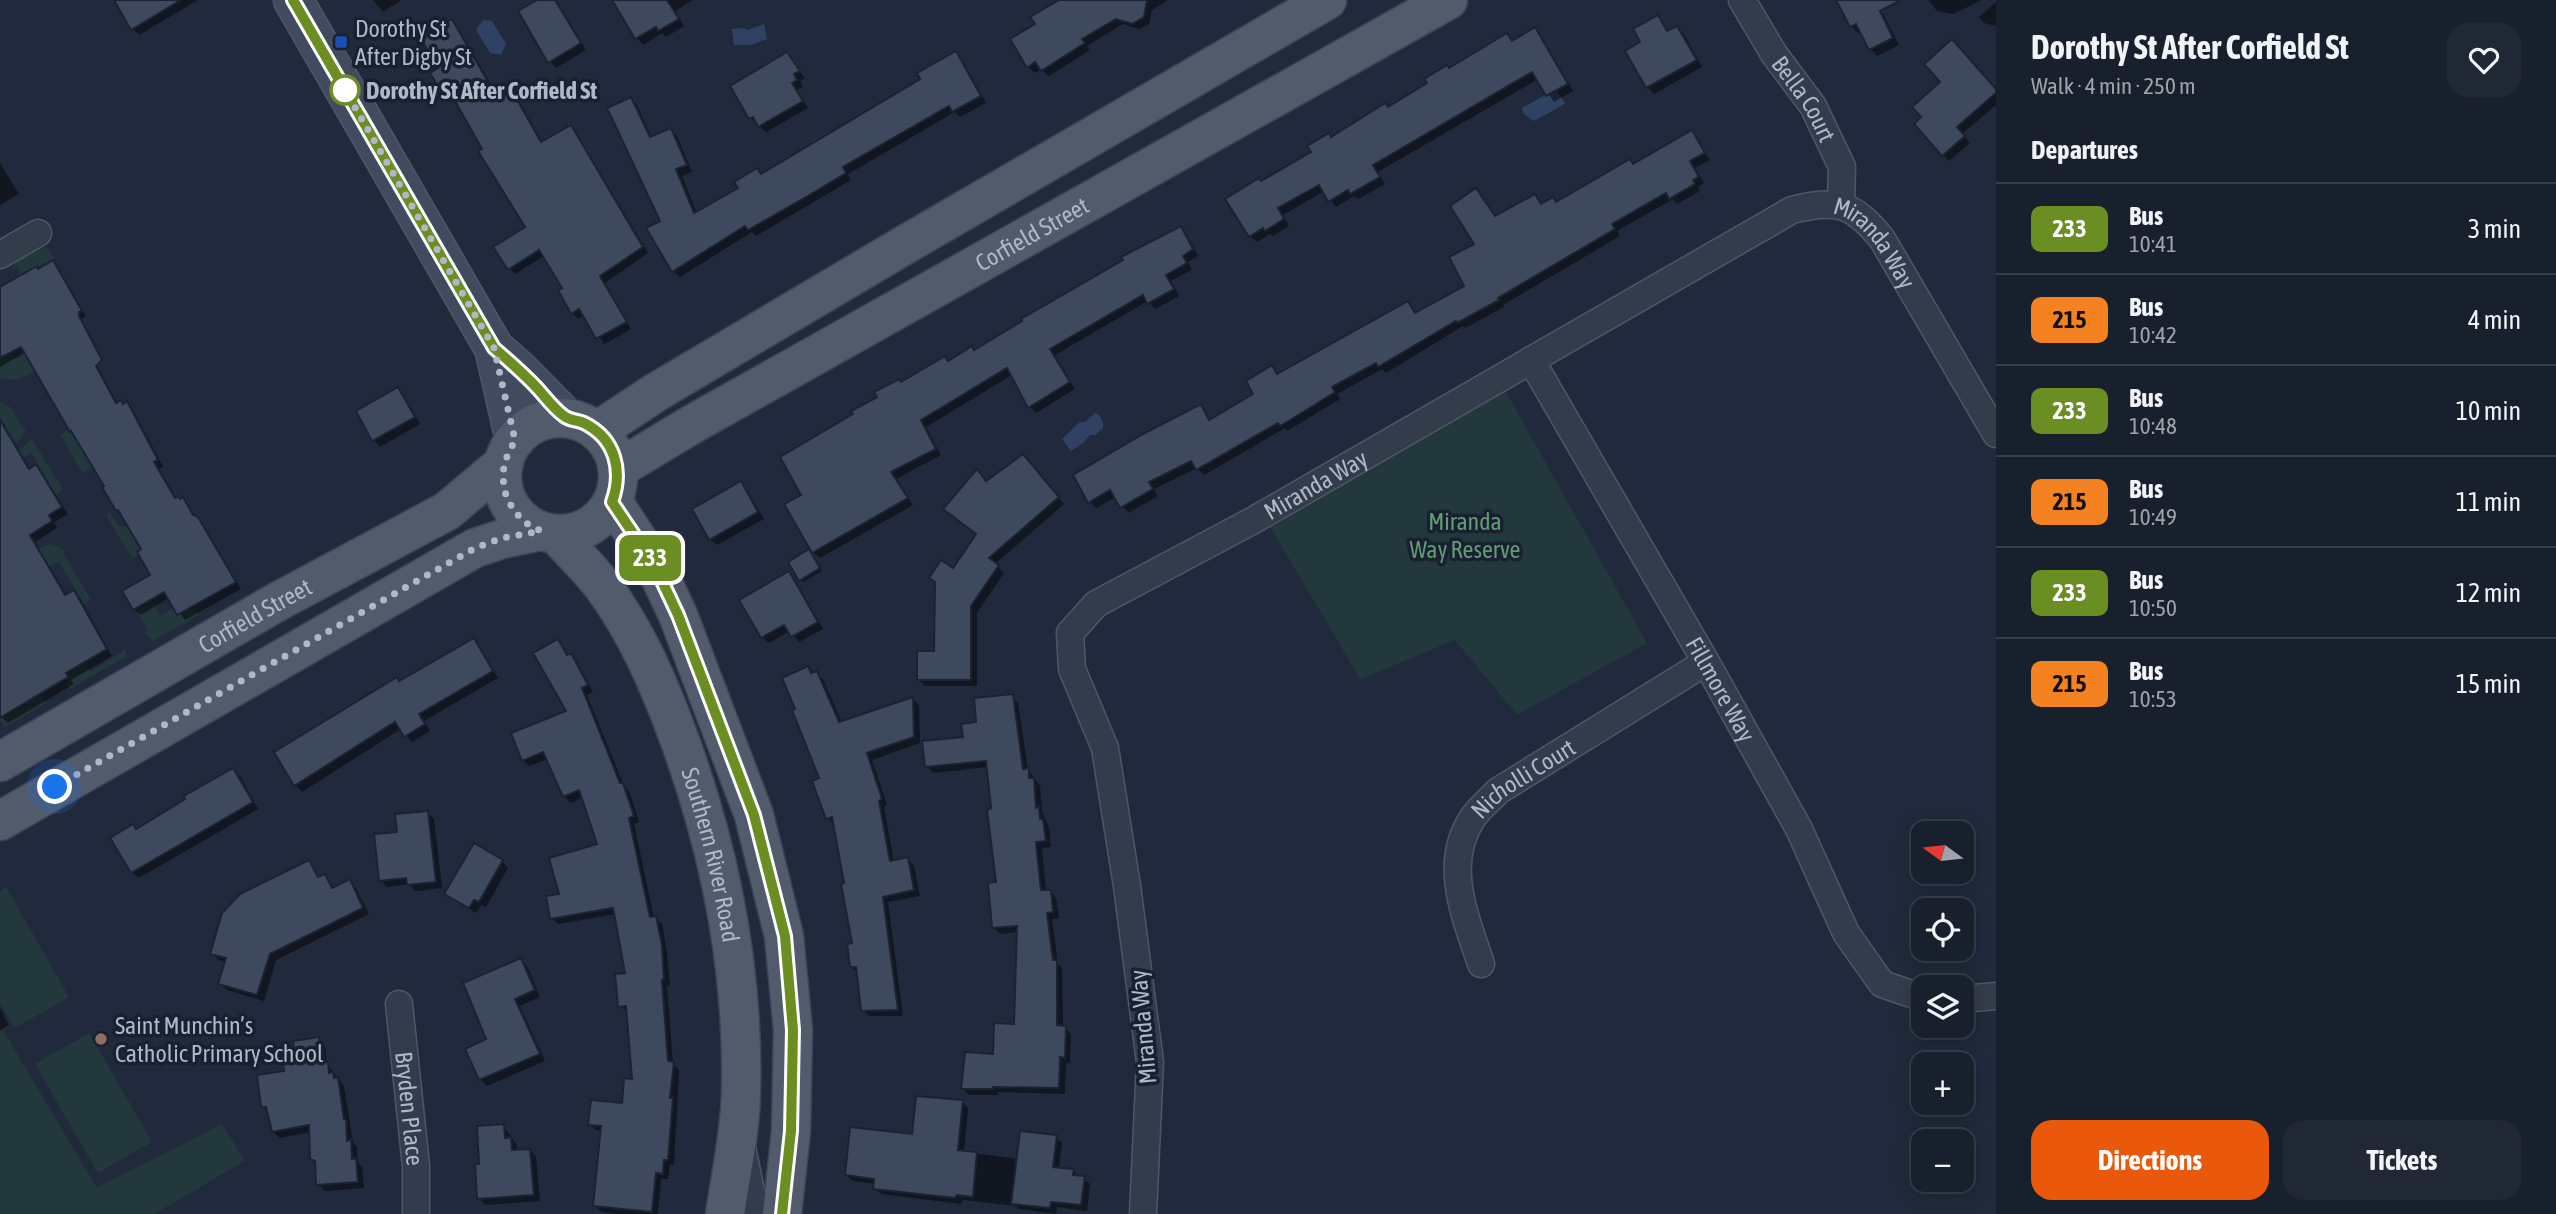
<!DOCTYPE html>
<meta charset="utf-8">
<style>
body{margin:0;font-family:"Asap Condensed",sans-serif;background:#212835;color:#f1f3f6;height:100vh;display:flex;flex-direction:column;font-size:26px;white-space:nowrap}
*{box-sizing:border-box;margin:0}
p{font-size:23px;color:#9fa3aa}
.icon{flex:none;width:38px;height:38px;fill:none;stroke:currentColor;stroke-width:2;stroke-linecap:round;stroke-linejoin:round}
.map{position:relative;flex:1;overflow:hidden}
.panel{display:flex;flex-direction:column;background:#18202d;width:560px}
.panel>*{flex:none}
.badge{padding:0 14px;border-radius:10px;font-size:24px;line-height:46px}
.needle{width:46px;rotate:285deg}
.controls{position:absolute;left:1911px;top:821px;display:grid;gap:14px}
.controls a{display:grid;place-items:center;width:63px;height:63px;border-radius:14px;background:#18202d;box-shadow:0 4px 18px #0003,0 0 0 2px #363e49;font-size:35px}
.you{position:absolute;width:35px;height:35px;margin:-18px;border:5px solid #fff;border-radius:50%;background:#1a73e8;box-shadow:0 0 0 10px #1a73e833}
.map>.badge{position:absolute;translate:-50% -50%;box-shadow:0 0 0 4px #fff}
h2{padding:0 35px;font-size:26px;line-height:63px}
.round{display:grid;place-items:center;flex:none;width:74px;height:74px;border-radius:21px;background:#212835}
.head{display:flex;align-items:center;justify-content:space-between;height:119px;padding:0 35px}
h1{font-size:33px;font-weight:700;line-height:52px}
.button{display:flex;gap:14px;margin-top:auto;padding:14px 35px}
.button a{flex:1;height:80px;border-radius:21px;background:#ea580c;color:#fff;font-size:28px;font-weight:700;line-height:80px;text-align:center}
.button a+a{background:#212835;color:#f1f3f6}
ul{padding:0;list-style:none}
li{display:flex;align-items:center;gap:21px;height:91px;padding:0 35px;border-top:2px solid #363e49}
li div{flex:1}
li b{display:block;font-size:26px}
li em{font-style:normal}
li .badge{min-width:77px;font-weight:700;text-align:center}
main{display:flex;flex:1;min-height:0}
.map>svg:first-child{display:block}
.green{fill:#22383d}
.water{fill:#304263}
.shadow{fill:#0007}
.building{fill:#3e495e;stroke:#1b2333;stroke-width:2}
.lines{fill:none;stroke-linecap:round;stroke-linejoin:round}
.minor-casing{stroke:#4f5767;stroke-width:29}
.tertiary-casing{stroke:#4f5767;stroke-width:36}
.secondary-casing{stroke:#4f5767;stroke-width:41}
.primary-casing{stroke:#3d4555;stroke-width:41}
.minor{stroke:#343c4c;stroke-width:26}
.tertiary{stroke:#343c4c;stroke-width:33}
.secondary{stroke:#414b5f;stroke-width:38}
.primary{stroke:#515b6c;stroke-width:38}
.line-casing{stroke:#fff;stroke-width:16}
.line{stroke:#6b8e23;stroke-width:10}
.walk{stroke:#afb7c8;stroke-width:7;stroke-dasharray:0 12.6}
.transit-dot{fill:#1a4fb4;stroke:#192131;stroke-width:2.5}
.stop-dot{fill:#fff;stroke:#6b8e23;stroke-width:3.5}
.education-dot{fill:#8d6e63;stroke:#192131;stroke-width:2.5}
.labels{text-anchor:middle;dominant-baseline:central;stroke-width:7;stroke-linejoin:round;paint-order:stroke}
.poi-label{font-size:24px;fill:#afb7c8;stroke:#192131;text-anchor:start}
.stop-label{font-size:24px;font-weight:bold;fill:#afb7c8;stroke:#192131;text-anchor:start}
.street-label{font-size:24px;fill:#afb7c8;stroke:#192131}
.park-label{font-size:24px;fill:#639b74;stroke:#192131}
</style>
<main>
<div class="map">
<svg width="1996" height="1214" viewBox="0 0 1996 1214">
<rect width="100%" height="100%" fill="#202a3c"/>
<g class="green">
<polygon points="46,246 55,258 23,274 19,283 17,277 20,271 17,267 13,269 16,261"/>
<polygon points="31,350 39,363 32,367 34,372 16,380 0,378 0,355 3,353 5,357 13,353 16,359"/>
<polygon points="1506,392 1647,643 1517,715 1455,640 1360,679 1268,523"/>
<polygon points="0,401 10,407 26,431 17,444 0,418"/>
<polygon points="67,430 70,433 73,432 92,464 92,468 82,473 61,435"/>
<polygon points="32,439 63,490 56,495 31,453 11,463 7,458 20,450"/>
<polygon points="110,512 118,525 131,529 142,548 136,552 138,555 132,558 106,515"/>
<polygon points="51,544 63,549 64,555 91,599 84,604 59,562 50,566 47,563 0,572 46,545"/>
<polygon points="152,601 160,616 172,609 178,616 193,608 199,615 152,641 144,633 148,630 137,611"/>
<polygon points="125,650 127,656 70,689 66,681 70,678 67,674 85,663 90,672"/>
<polygon points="38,689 46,703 5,727 0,718 27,705 25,701"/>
<polygon points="6,887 69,997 15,1028 0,1003 0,891"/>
<polygon points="3,1030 97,1188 222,1124 245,1161 154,1214 0,1214 0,1031"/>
<polygon points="89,1033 152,1142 98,1173 35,1064"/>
</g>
<g class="water">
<polygon points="483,20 492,21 506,44 501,55 490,53 476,30"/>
<polygon points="764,24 767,39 751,45 734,45 732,29 743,28 748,30"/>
<polygon points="1556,89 1565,103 1563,105 1534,121 1524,114 1522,108"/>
<polygon points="1095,413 1099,415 1103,422 1103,428 1095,435 1090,435 1084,442 1071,451 1062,439 1080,422 1085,422"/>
</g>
<g class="shadow">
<polygon points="116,0 198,0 139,35 132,28"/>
<polygon points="373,0 400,0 400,1 383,12"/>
<polygon points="541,0 556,0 586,50 556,68 550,61"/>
<polygon points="625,0 693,0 675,11 684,26 666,37 662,33 643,45 637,38 617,5"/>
<polygon points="1062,0 1168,0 1152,10 1149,24 1139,29 1123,24 1087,46 1090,50 1049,76 1041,69 1035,73 1028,67 1037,25"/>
<polygon points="1838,0 1876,0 1899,45 1877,56 1871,49 1861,31 1858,33 1851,26"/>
<polygon points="1928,0 1982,0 1953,14 1937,11"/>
<polygon points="1996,2 1996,26 1984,23 1979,17"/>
<polygon points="1658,17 1669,32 1677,28 1684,34 1702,67 1654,94 1648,87 1627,52 1642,43"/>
<polygon points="451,21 457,27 498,96 514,98 521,105 543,143 570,127 576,133 648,253 605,283 631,329 604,344 585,315 578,319 572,313 564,289 544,256 515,274 509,268 528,227 456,99 451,101 445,95 432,73 441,69"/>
<polygon points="1534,29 1541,36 1573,91 1554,102 1538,79 1378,172 1385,184 1358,199 1354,196 1336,207 1324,191 1283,215 1289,226 1273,236 1270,234 1257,242 1250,236 1262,183 1313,152 1332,138 1388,108 1507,35 1514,42"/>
<polygon points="956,53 962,60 986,103 960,117 955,112 848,174 851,180 756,236 752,232 680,277 674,271 630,99 637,105 652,138 671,130 677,136 692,172 682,176 697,214 923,80"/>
<polygon points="787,55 805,78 800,81 803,87 797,90 808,108 766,132 751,118 733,86"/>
<polygon points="1996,91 1996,105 1962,134 1970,143 1949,161 1943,155 1924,118"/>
<polygon points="1691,132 1710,160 1695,168 1704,183 1698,187 1700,191 1677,204 1673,199 1617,231 1620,236 1503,305 1504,307 1465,328 1463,326 1386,373 1382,369 1337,394 1340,399 1287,431 1285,428 1204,475 1197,468 1154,489 1158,496 1128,513 1116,497 1096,508 1090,502 1200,406 1211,421 1256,394 1272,367 1278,374 1408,303 1417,314 1466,287 1477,244 1476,190 1496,217 1535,196 1543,205 1557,203 1634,165"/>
<polygon points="0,163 19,194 0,205"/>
<polygon points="1181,229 1187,235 1198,256 1188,262 1192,270 1171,281 1179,296 1155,309 1148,301 1055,355 1075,389 1036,413 1030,406 1012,375 926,427 941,455 896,479 913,505 820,558 813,552 804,495 855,415 901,384 974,351"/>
<polygon points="53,263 59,269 86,316 0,367 0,293"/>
<polygon points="94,360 118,404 124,406 127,404 133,410 163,466 159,469 177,499 183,500 204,526 241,589 185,620 169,598 141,615 134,609 152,575 144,550 43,381"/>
<polygon points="398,389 404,396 420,424 380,447 374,440 358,412"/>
<polygon points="0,419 31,470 36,467 42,473 68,514 54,522 57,528 35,542 67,596 74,592 80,598 112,656 71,680 74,684 8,723 0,716"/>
<polygon points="1029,462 1064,504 995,564 1004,573 977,613 977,686 925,686 918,679 936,653 953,570 977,535 978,472 987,482"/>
<polygon points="741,484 747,490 764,519 717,545 710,539"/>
<polygon points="811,554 822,571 803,582 800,579"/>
<polygon points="788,574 795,580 823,629 799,642 790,631 769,643 762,637"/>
<polygon points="474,640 480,647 498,678 424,721 430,731 412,742 401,729 302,792 296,785 276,752"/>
<polygon points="558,641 569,656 577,662 593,692 587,695 624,786 629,791 639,822 634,824 654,918 662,924 667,952 670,986 667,986 673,1064 679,1070 674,1165 670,1165 668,1179 661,1179 658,1214 617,1214 601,1212 595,1205 603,1131 596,1130 590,1124 623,1105 634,1081 629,1012 619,1006 627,975 616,914 558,924 552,918 561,895 600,845 583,797 571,803 564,796 548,759 529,766 523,760 568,712"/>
<polygon points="808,668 823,679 842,723 913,699 919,705 920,743 872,760 887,805 884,807 894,862 908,859 914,866 920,896 888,902 903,1016 869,1016 863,1010 858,973 851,967 854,945 835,824 827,818 822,779 798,710"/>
<polygon points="1012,696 1018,703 1028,770 1040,786 1042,812 1049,827 1051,847 1042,848 1046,892 1050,891 1056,898 1059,918 1052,919 1058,964 1062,968 1063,1027 1071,1034 1070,1063 1066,1063 1065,1094 998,1092 998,1095 969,1095 963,1089 995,1056 1016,1026 1019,932 1001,934 994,928 998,884 988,767 933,773 927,766 964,739"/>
<polygon points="233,770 240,776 258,809 139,878 132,872 137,830"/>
<polygon points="427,812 434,819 442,888 415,891 409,884 387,887 380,880 399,833"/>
<polygon points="502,861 508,868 486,907 481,905 476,913 447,893"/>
<polygon points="309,862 320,878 325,876 334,889 349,881 356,888 369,914 276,960 264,1001 227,990 220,984 227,962 219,960 212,953"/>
<polygon points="521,960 527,966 540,997 520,1006 545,1061 487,1086 480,1079 489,1040"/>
<polygon points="0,1008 9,1025 0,1030"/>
<polygon points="318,1039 325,1046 327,1064 344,1086 353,1143 357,1147 358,1162 362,1167 364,1188 325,1191 318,1184 317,1163 312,1159 311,1132 280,1138 273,1132 269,1113 262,1106 297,1057"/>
<polygon points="962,1102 968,1108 964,1152 1019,1159 1056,1137 1062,1143 1059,1169 1073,1171 1090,1184 1087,1211 1057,1207 1056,1214 1019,1209 1016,1206 963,1200 961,1204 881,1194 875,1188 875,1184 853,1181 846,1175 913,1136"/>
<polygon points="503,1126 517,1145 517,1151 530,1150 536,1157 540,1201 485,1205 479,1198 481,1166"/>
</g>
<g class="building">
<polygon points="114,0 181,0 131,30"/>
<polygon points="537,0 555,0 581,43 548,63 518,11"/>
<polygon points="612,0 667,0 679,19 658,31 656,27 635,39"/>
<polygon points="1059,0 1147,0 1144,17 1132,24 1116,19 1082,39 1085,43 1041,71 1035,62 1027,68 1010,39 1035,24 1030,17"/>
<polygon points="1836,0 1901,0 1880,11 1893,38 1869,50 1856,24 1850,27"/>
<polygon points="1658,15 1667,31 1677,26 1697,60 1646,88 1625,51 1640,42 1633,29"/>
<polygon points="452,19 495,94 515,96 541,142 571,125 643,247 600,276 627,322 596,339 579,309 571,314 558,290 562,288 539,250 508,270 493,247 525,227 478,151 482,149 450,92 444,96 430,73 438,68 420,37"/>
<polygon points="1535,27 1568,84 1546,96 1532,72 1373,165 1380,177 1350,194 1348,190 1328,202 1319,185 1278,208 1284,219 1265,231 1263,228 1249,237 1225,199 1259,178 1261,181 1311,152 1307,146 1329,133 1331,137 1385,103 1388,107 1427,83 1424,79 1447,65 1449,68 1507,33 1512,41"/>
<polygon points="1952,39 1996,89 1996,93 1957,127 1965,136 1942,156 1914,124 1921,117 1912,107 1940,82 1924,64"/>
<polygon points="956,51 981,96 952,112 949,106 843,167 846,173 806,197 748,230 745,226 672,272 646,228 660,221 607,108 631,97 650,137 671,128 687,165 676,169 694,213 738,188 734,182 757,168 761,174 920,79 917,73"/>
<polygon points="787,52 800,71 794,74 797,80 792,83 803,101 758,127 753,117 749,119 730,86"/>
<polygon points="1692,130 1705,153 1690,161 1699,177 1693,180 1695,184 1669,199 1666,193 1612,224 1615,229 1498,298 1499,300 1457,323 1456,321 1378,367 1376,363 1332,387 1335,392 1300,414 1280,426 1278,423 1196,470 1191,461 1149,482 1153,489 1120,508 1110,490 1088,503 1073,475 1143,434 1201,404 1209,420 1253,394 1246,381 1272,365 1277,374 1408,301 1415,313 1464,286 1449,257 1474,244 1450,206 1476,188 1495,216 1535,194 1541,204 1553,197 1556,202 1630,159 1633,164"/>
<polygon points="1181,226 1193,249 1183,256 1187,263 1166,275 1174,289 1147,304 1143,295 1050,349 1070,382 1028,408 1007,368 921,420 936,449 891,472 908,498 812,553 784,504 801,495 780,457 853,414 851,411 877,397 874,392 899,379 901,382 945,356 948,361 972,346 974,350 1022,321 1021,319 1123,260 1121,257"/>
<polygon points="53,260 82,311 79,312 79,316 102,360 96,366 116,403 121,400 123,404 127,401 158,460 154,462 175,498 178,496 180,499 183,497 193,515 198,517 236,582 177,615 164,592 133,610 122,591 150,575 137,552 141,549 118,510 116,511 102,487 104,486 71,431 70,432 21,347 0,358 0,287 37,266 38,269"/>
<polygon points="398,387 415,417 372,441 356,411"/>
<polygon points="0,420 29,469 36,464 62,507 49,515 52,521 30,535 65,595 74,590 107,649 66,673 68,677 0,718"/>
<polygon points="1023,454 1059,497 989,558 999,565 971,606 971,680 917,680 917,651 934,651 935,582 929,578 941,560 953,568 976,534 943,509 977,469 986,481"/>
<polygon points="741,481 758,512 709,540 692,509"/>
<polygon points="809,549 820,568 799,581 788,562"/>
<polygon points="789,571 818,622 791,637 784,625 761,638 739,600"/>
<polygon points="474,638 493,671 419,714 425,724 404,737 395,722 294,786 274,752 397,677 399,681"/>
<polygon points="558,639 567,655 571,653 588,685 582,688 620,783 623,783 634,816 629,818 650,917 656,916 662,945 664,980 662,980 668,1061 674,1062 670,1098 673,1098 668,1160 664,1160 663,1174 656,1173 652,1212 593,1206 601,1126 588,1125 591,1100 622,1103 624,1078 632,1079 626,1006 618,1007 615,974 625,973 613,908 550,919 546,896 559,894 549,858 597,844 579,790 563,797 543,752 522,761 511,733 566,711 533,653"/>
<polygon points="808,666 811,673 817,671 839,722 913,697 914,737 867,753 882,799 879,801 890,861 908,857 914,890 883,897 898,1010 861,1011 856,967 850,967 847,944 852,943 841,884 844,883 832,817 826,819 812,781 819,778 792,710 795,709 782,678"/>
<polygon points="1013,694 1023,769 1029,768 1029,778 1034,778 1036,808 1039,806 1040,819 1043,819 1046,841 1036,842 1041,890 1051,890 1053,912 1047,913 1053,960 1057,960 1057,1025 1066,1026 1065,1058 1060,1057 1059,1088 993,1087 993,1089 961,1089 965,1052 993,1054 994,1023 1014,1024 1017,926 992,928 988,883 996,882 987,810 991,808 986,761 925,767 922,741 963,737 961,724 976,722 974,698"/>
<polygon points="233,768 253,802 131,873 110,838 133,824 136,829 185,799 184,796"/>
<polygon points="428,811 436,882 407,885 406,878 379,881 374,834 397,832 395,814"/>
<polygon points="474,843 503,860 479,902 474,900 469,908 444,894"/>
<polygon points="309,860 318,877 325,874 332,888 350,879 363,908 270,954 257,995 218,984 226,958 210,954 222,913 240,894"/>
<polygon points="521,958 535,990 515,999 540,1054 479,1080 465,1049 486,1039 463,983"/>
<polygon points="319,1037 322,1062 328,1062 329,1073 333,1072 334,1078 338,1077 344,1119 346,1119 347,1141 351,1139 352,1159 356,1158 358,1182 316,1185 315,1161 310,1159 309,1125 272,1132 266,1107 261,1107 257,1075 284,1071 282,1057 295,1056 293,1041"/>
<polygon points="916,1096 963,1100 958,1150 977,1152 973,1197 957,1195 955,1198 873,1189 874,1179 845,1175 850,1127 912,1134"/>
<polygon points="504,1124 505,1138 511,1137 512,1150 530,1149 534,1195 477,1199 475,1164 479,1164 477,1126"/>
<polygon points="1020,1131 1057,1135 1053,1167 1074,1169 1073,1175 1085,1176 1081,1205 1051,1202 1050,1208 1011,1204"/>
</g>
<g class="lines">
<g class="minor-casing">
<g id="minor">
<path id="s1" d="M1742 0 1774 54 1813 106 1842 167 1841 205"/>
<polyline points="0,255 38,233"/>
<path id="s2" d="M1531 360 1706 662 1799 829 1846 933 1882 984 1923 998"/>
<path id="s3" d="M1481 964C1466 918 1442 865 1472 819 1478 809 1490 800 1498 791L1706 662"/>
<polyline points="1962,999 1996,996"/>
<path id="s4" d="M399 1004 416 1166V1214"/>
<path id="s5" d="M1143 1214 1150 1062 1127 886 1105 748 1072 669 1070 633 1096 604 1252 521 1792 210C1836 199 1853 203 1882 239L1996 434"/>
</g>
</g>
<g class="tertiary-casing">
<polyline id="tertiary" points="739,1150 749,1199 757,1214"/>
</g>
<g class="secondary-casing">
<g id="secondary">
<polyline points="293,0 494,348 515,440"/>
<polyline points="494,348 521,372 566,418"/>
</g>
</g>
<g class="primary-casing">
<g id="primary">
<circle cx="560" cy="476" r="58"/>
<polyline points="597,431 658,391 908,243 1327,0"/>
<path id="s6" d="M618 469 691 425 1448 0"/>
<polyline points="613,502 655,566 678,615 754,815 784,936 793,1030 791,1131 782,1214"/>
<path id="s7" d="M556 534C571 551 588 567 602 585 637 632 660 686 680 741 721 854 744 973 741 1093 740 1134 731 1174 725 1214"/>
<path id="s8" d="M0 762 277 602 447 511 504 463"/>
<polyline points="0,821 475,548 502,539 541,531"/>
</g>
</g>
<use href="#minor" class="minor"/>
<use href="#tertiary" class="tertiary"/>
<use href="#secondary" class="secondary"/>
<use href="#primary" class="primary"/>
</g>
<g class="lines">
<g class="line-casing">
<path id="line" d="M293 0 494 348C509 361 524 374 538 389 546 398 554 409 564 416 570 421 578 420 584 423 616 439 623 471 612 502L655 566 678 615 754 815 785 936 793 1030 791 1131 782 1214"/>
</g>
<use href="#line" class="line"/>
<polyline class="walk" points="55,787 475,548 502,538 541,531 526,523 514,511 506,496 503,479 504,463 515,440 494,348 345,90"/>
</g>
<rect class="transit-dot" x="334" y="35" width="14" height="14" rx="3.5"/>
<circle class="stop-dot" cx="345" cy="90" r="14"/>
<circle class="education-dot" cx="101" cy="1039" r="7"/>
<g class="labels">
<g class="poi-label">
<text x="355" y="28">Dorothy St<tspan x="355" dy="28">After Digby St</tspan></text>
<text x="115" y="1025">Saint Munchin’s<tspan x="115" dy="28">Catholic Primary School</tspan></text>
</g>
<g class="stop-label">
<text x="366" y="90">Dorothy St After Corfield St</text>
</g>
<g class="street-label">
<text stroke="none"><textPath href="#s1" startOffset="117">Bella Court</textPath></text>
<text stroke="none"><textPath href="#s6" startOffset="476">Corfield Street</textPath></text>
<text stroke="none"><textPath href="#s5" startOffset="1530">Miranda Way</textPath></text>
<text stroke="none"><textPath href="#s5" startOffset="880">Miranda Way</textPath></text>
<text stroke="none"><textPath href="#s8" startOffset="294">Corfield Street</textPath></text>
<text stroke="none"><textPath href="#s2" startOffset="380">Fillmore Way</textPath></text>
<text stroke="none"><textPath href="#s3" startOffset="217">Nicholli Court</textPath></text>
<text stroke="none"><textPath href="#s7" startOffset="362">Southern River Road</textPath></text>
<text transform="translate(1143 1027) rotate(-95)">Miranda Way</text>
<text stroke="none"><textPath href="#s4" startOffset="105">Bryden Place</textPath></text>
</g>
<g class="park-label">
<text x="1465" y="521">Miranda<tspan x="1465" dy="28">Way Reserve</tspan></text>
</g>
</g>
</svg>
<div class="controls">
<a><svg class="needle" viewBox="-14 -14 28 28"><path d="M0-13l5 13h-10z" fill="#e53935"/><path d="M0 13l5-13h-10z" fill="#9fa3aa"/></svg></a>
<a><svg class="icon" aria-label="locate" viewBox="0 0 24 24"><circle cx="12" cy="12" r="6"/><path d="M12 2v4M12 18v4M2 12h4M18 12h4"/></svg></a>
<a><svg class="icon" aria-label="layers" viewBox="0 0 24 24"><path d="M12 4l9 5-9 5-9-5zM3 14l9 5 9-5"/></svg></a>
<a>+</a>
<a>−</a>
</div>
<div class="you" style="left:55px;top:787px"></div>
<b class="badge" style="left:650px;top:558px;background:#6b8e23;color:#fff">233</b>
</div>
<section class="panel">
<div class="head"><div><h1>Dorothy St After Corfield St</h1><p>Walk · 4 min · 250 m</p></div><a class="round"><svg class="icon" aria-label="heart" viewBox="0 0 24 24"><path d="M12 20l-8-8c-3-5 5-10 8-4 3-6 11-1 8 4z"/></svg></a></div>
<h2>Departures</h2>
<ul>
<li><span class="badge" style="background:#6b8e23;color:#fff">233</span><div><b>Bus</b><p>10:41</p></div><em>3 min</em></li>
<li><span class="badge" style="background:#f58220;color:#111">215</span><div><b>Bus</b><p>10:42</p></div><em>4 min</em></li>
<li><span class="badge" style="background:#6b8e23;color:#fff">233</span><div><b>Bus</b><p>10:48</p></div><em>10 min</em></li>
<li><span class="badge" style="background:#f58220;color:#111">215</span><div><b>Bus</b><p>10:49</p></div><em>11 min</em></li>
<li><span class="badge" style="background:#6b8e23;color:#fff">233</span><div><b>Bus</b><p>10:50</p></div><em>12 min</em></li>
<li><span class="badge" style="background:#f58220;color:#111">215</span><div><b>Bus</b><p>10:53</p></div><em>15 min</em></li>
</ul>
<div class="button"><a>Directions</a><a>Tickets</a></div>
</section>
</main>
